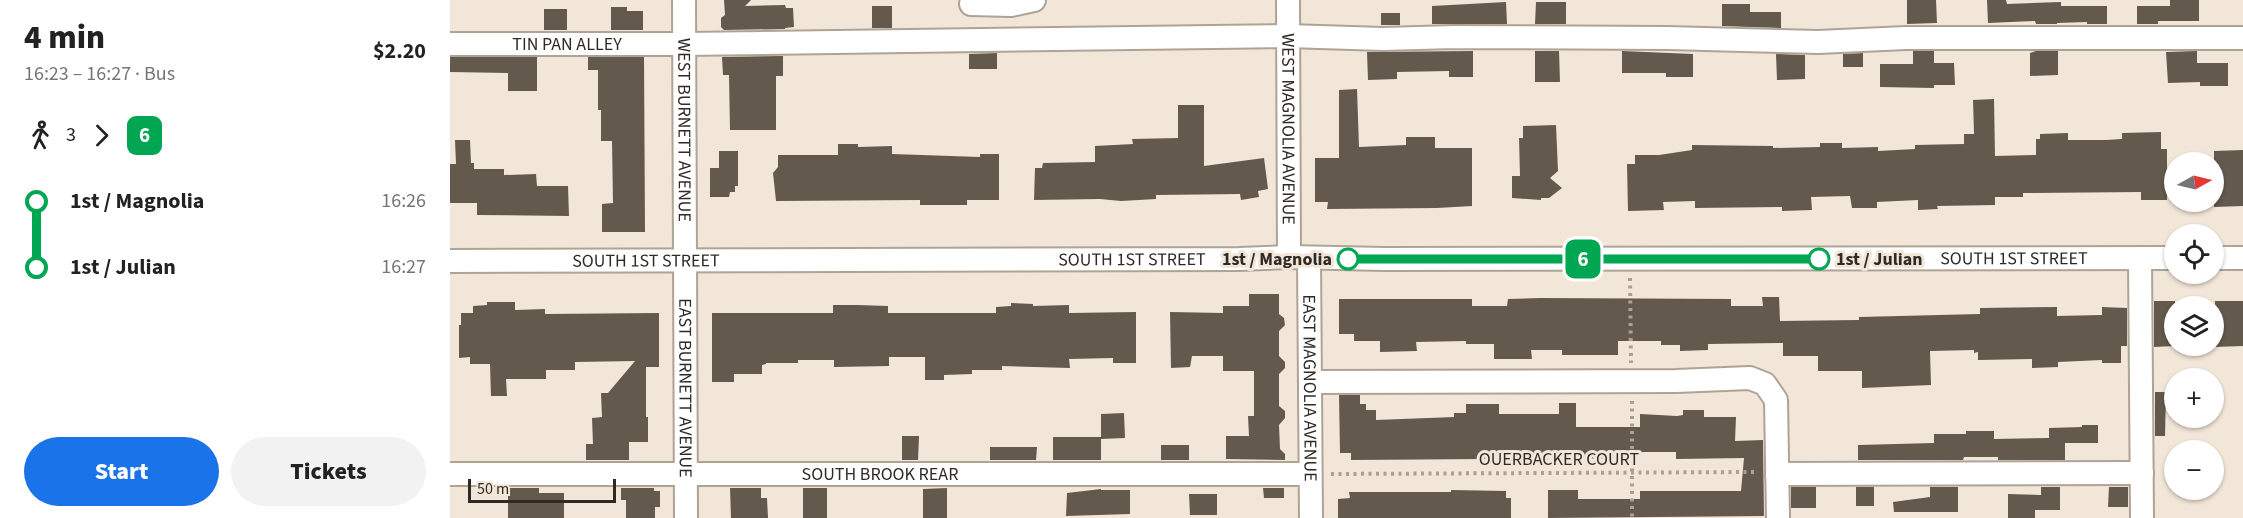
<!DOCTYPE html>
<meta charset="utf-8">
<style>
body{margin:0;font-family:"Source Sans 3",sans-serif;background:#f2f2f2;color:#222;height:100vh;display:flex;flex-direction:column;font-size:22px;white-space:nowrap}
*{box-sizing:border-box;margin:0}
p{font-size:20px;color:#767676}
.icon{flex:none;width:33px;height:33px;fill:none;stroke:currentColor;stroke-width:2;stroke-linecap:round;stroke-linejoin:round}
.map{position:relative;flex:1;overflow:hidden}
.details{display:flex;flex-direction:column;background:#fff;width:450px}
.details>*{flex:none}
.badge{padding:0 12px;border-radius:9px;font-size:21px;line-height:39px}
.needle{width:39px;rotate:82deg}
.buttons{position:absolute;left:1714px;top:152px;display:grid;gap:12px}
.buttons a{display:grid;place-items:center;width:60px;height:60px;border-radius:50%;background:#fff;box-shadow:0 2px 4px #0004;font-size:30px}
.scale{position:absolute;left:18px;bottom:15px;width:148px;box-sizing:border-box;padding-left:6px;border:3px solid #2f2a25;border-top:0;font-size:16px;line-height:21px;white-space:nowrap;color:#2f2a25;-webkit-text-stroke:4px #f2e6d8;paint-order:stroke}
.map>.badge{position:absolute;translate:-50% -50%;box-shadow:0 0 0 3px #fff}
.legs{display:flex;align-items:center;gap:9px;height:66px;padding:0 24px;font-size:20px}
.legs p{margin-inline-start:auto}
.summary{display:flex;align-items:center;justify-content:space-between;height:102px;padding:0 24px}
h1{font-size:33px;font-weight:800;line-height:45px}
.action{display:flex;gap:12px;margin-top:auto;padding:12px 24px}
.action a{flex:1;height:69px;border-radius:36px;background:#1a73e8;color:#fff;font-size:24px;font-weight:800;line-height:69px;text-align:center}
.action a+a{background:#f2f2f2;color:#222}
ul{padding:0 24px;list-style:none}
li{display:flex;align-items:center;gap:21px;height:66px;font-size:22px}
li i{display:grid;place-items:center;width:9px;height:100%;margin:0 8px;background:currentColor}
li i::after{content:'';width:15px;height:15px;margin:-8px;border:4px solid;border-radius:50%;background:#fff}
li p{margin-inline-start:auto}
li:first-child i{background:linear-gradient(#0000 50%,currentColor 0)}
li:last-child i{background:linear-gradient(currentColor 50%,#0000 0)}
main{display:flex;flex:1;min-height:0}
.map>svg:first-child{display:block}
.building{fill:#64594d}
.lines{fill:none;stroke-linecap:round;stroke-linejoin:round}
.minor-casing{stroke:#afa396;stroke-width:26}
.path{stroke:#aaa096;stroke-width:4;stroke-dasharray:3 4.5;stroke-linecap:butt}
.minor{stroke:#fff;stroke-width:22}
.line-1-casing{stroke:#fff;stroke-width:14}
.line-1{stroke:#00a651;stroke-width:9}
.stop-1-dot{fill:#fff;stroke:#00a651;stroke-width:3}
.labels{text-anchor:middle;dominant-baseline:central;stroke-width:6;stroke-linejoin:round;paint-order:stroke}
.street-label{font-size:18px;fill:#2f2a25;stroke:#f2e6d8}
.stop-label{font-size:18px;font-weight:bold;fill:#2f2a25;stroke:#f2e6d8;text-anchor:end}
</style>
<main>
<section class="details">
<div class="summary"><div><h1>4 min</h1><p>16:23 – 16:27 · Bus</p></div><b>$2.20</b></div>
<div class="legs"><svg class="icon" aria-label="walk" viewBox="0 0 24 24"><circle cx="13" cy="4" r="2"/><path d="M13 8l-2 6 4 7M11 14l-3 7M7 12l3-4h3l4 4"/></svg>3<svg class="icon" aria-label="forward" viewBox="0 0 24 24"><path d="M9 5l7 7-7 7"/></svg><b class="badge" style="background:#00a651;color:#fff">6</b></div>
<ul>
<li><i style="color:#00a651"></i><b>1st / Magnolia</b><p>16:26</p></li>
<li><i style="color:#00a651"></i><b>1st / Julian</b><p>16:27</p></li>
</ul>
<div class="action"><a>Start</a><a>Tickets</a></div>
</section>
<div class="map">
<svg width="1793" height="518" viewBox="0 0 1793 518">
<rect width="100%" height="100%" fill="#f2e6d8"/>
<g class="building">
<polygon points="274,0 301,0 295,6 335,5 336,8 343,8 344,27 335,28 335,29 274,30 271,27 271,18 275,15"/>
<polygon points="1457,0 1486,0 1487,23 1457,24"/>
<polygon points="1537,0 1556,0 1557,4 1611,2 1611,6 1657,6 1657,24 1637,24 1637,22 1607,23 1607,24 1586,24 1585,21 1538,23"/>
<polygon points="1720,0 1749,0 1749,21 1708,21 1708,24 1687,24 1687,6 1720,6"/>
<polygon points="1056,2 1057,24 982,24 982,6"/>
<polygon points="1086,2 1116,2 1116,24 1085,24"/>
<polygon points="1272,4 1300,4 1300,12 1331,12 1331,28 1272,26"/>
<rect x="422" y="6" width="20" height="22"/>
<polygon points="161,7 177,7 177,11 193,11 193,30 161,30"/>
<rect x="94" y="9" width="23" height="21"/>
<rect x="931" y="13" width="19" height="12"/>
<polygon points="1023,51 1023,77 999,77 999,71 947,72 947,79 918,80 917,52"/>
<polygon points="1085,51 1109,51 1110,82 1085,82"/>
<polygon points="1172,51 1243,54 1243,77 1216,77 1216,73 1172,73"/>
<polygon points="1463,51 1484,51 1484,63 1504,63 1505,85 1484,85 1484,88 1430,87 1430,64 1463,64"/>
<polygon points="1586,51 1608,51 1608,75 1580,76 1580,53"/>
<polygon points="1747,51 1747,63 1778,63 1778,86 1750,86 1750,82 1718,83 1716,52"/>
<polygon points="547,53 547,69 519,69 519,54"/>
<polygon points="1413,53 1413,67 1393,67 1393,54"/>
<polygon points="1326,54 1355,55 1355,79 1327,80"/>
<polygon points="333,56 333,76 326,76 326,130 280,130 279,75 273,75 272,57"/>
<polygon points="0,57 87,57 87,91 58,91 58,73 0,72"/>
<polygon points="138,57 194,57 195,232 152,232 152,204 163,203 162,141 151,141 151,110 148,110 148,70 138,70"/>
<polygon points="907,89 909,147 956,145 956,137 985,137 985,148 1022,148 1022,206 987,208 877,209 878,202 865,202 865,158 889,158 889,90"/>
<polygon points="1544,99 1545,156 1586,155 1586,139 1590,139 1590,134 1618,133 1618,140 1656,140 1672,139 1672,133 1711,132 1711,149 1717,149 1717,200 1691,200 1691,192 1573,193 1573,197 1545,197 1545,205 1487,206 1488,209 1468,210 1468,200 1427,202 1427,208 1402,208 1400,196 1361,197 1362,210 1332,211 1332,207 1245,208 1245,201 1213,202 1214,210 1178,211 1177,164 1185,164 1185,155 1209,155 1242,150 1242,145 1323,146 1323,148 1370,147 1370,143 1392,143 1392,148 1428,147 1428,151 1465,149 1465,145 1514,144 1514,134 1524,134 1523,100"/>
<polygon points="728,105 754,105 754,166 814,158 818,189 808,191 809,197 791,200 790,194 706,195 706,199 671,201 650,199 584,200 585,168 592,168 593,163 645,162 645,146 683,144 682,139 728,138"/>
<polygon points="1106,125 1108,171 1100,178 1112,188 1099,198 1091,198 1091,200 1062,198 1062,176 1070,176 1069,138 1073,138 1073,126"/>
<polygon points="5,140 20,140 21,163 24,163 24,169 54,169 54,175 86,174 87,186 118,186 119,216 27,215 27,203 0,203 0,164 6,164"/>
<polygon points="388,144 408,144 408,147 442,146 442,154 530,157 530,154 549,154 549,200 517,200 517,205 470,205 470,200 326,201 323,173 328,167 328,155 388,155"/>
<polygon points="1793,150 1793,206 1764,207 1764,151"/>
<polygon points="269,151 288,151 288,186 285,186 285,192 280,192 279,197 260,197 260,168 269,168"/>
<polygon points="799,294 829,294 829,314 834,318 835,325 829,331 829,356 835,362 835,368 829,374 829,406 835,411 835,418 829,425 830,449 835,454 835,460 776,459 776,436 799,436 798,416 804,416 804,371 773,371 773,356 742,356 740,367 721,368 720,312 773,313 773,306 799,306"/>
<polygon points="1312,297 1329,297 1330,321 1409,320 1409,317 1530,314 1530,308 1607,307 1607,316 1652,315 1652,307 1677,308 1677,346 1671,346 1671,363 1652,363 1652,360 1608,362 1608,367 1582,368 1582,359 1528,360 1528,352 1524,353 1524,350 1480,351 1481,385 1412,388 1412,371 1368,371 1368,356 1333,356 1333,343 1258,344 1258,350 1230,351 1230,345 1211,345 1211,341 1168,341 1168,355 1112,355 1112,350 1081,350 1082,359 1044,359 1044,344 1016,344 1016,341 966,342 967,351 930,352 930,341 904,341 904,334 889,334 889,299 1022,299 1022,306 1057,306 1058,299 1090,298 1281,299 1281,306 1313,306"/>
<polygon points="1704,301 1725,301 1725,346 1704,347"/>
<polygon points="1765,301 1793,301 1793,346 1764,347"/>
<polygon points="37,302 65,302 65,310 95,309 95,314 209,313 209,367 196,367 196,417 198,417 198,442 179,442 179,460 136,460 136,444 143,444 142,418 152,417 151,393 158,393 185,361 125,362 125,370 96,370 96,379 56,379 57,396 41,396 40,364 20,364 20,357 9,358 9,325 11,325 11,313 23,313 23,306 37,305"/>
<polygon points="561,303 583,304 583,306 619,305 619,313 686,312 686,363 663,363 663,358 619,359 620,368 552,366 552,370 522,370 522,374 494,375 494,380 475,380 475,357 439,357 439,366 384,367 384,360 348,360 348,363 316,363 316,364 312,365 312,374 284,374 284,382 262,382 262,313 383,313 383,305 407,305 438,306 438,313 546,313 546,307 561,306"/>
<polygon points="1705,392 1716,392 1715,436 1705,436"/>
<polygon points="889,395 910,395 910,404 916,404 916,410 926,410 926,420 1004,417 1004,413 1016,413 1016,404 1049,404 1049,414 1109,414 1109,403 1126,403 1126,427 1190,427 1190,414 1227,416 1233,415 1233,410 1254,410 1254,417 1286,417 1285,441 1313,440 1314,516 1098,518 1098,490 1128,490 1128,499 1190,499 1190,491 1291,491 1294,458 1226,459 1226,452 1195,452 1161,454 1162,459 1098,457 1098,460 1036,460 1036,459 901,460 901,453 890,453"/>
<polygon points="674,413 675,438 651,439 651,414"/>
<polygon points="1632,425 1648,425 1648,443 1615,443 1615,460 1548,460 1548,457 1514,457 1513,460 1408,460 1408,445 1484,443 1484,434 1516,434 1516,431 1544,431 1544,439 1599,438 1599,428 1632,427"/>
<polygon points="452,436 469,436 468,460 452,460"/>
<rect x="603" y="437" width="48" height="23"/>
<rect x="711" y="445" width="28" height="15"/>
<polygon points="540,447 587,447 586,460 540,460"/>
<rect x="1341" y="487" width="25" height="21"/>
<rect x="1406" y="487" width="18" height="19"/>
<polygon points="1480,487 1508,487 1508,512 1444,512 1443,502 1480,497"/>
<polygon points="1591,487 1610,487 1610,510 1585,510 1585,518 1558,518 1558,494 1591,495"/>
<polygon points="1659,487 1678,487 1678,507 1658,507"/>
<polygon points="58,488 89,488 89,493 114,493 114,518 58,518"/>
<polygon points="171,488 204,488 204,491 210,491 210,507 205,507 205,518 176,518 176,500 171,500"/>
<polygon points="280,488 311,488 311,498 317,498 318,518 281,518"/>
<rect x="353" y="488" width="24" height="30"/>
<polygon points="497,488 497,518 473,518 473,489"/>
<polygon points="813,488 834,488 834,498 814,498"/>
<polygon points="651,489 651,490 680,490 680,514 616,516 617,493"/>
<polygon points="1001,490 1056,491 1056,498 1061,498 1061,518 888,518 888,499 900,498 899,492 1001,492"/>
<polygon points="739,494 767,494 767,515 740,515"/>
</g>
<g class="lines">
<g class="minor-casing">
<g id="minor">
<path id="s1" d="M234 0 236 518"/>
<path id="s2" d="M838 0 839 257"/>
<polyline points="521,4 561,5 584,0"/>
<path id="s3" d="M0 44H234L838 36 933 39 1004 37 1217 38 1368 42 1456 38H1793"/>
<path id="s4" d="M859 258 861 518"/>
<polyline points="1690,258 1692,518"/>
<polyline points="1764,258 1793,258"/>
<path id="s5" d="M0 261 789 259 839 257 934 259 1725 258"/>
<polyline points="860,382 1226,381 1300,378 1315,384 1326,400 1328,518"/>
<path id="s6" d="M0 474H860"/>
<polyline points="1327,474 1692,473"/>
</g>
</g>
<g class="path">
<polyline points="1180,278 1181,363"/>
<polyline points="1182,401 1182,518"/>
<polyline points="881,474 1308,472"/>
</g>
<use href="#minor" class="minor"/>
</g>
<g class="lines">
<g class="line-1-casing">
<polyline id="line-1" points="898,259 1369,259"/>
</g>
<use href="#line-1" class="line-1"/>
</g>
<g class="stop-1-dot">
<circle cx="898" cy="259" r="10"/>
<circle cx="1369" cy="259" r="10"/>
</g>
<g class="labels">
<g class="street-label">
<text stroke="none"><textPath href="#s3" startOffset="117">TIN PAN ALLEY</textPath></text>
<text stroke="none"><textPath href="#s2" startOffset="129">WEST MAGNOLIA AVENUE</textPath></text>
<text stroke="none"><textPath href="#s1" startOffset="130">WEST BURNETT AVENUE</textPath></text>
<text stroke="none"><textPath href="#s5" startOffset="682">SOUTH 1ST STREET</textPath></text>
<text stroke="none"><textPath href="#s5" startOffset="1564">SOUTH 1ST STREET</textPath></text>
<text stroke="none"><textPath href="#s5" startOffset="196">SOUTH 1ST STREET</textPath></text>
<text stroke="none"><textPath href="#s4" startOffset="130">EAST MAGNOLIA AVENUE</textPath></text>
<text stroke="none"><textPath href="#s1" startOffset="388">EAST BURNETT AVENUE</textPath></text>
<text x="1109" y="459">OUERBACKER COURT</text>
<text stroke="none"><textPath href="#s6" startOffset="430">SOUTH BROOK REAR</textPath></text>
</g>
<g class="stop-label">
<text x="882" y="259">1st / Magnolia</text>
<text x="1386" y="259" text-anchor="start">1st / Julian</text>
</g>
</g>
</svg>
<div class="buttons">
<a><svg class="needle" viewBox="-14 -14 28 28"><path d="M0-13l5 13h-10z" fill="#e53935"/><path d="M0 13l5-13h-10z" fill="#767676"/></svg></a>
<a><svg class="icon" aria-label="locate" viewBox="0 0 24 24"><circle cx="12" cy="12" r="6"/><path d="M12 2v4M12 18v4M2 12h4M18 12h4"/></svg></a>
<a><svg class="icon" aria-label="layers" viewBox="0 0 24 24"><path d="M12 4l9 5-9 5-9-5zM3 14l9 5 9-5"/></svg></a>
<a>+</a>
<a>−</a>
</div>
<div class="scale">50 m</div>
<b class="badge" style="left:1133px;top:259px;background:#00a651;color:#fff">6</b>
</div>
</main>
